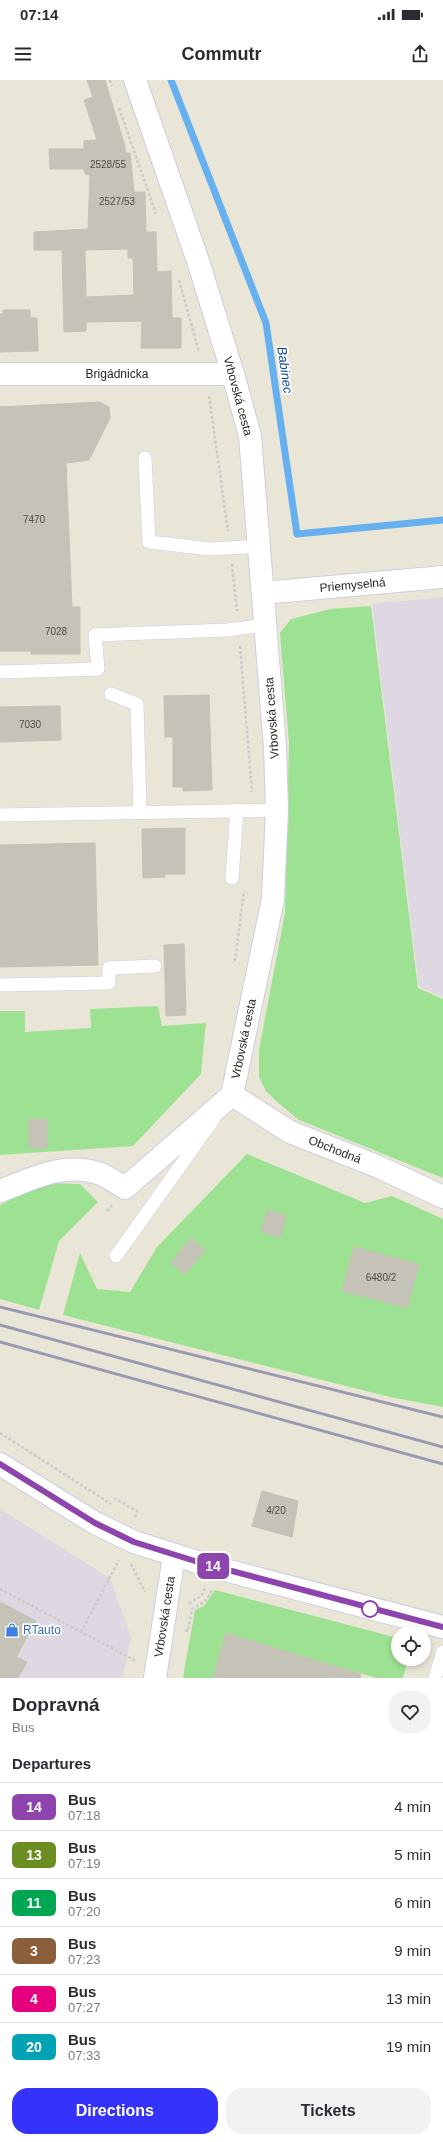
<!DOCTYPE html>
<meta charset="utf-8">
<style>
body{margin:0;font-family:Helvetica,sans-serif;background:#f2f2f3;color:#2b2b33;height:100vh;display:flex;flex-direction:column;font-size:15px;white-space:nowrap}
*{box-sizing:border-box;margin:0}
p{font-size:13px;color:#7c7c81}
.icon{flex:none;width:22px;height:22px;fill:none;stroke:currentColor;stroke-width:2;stroke-linecap:round;stroke-linejoin:round}
.map{position:relative;height:1598px;overflow:hidden}
.panel{display:flex;flex-direction:column;background:#fff;flex:1}
.panel>*{flex:none}
.badge{padding:0 8px;border-radius:6px;font-size:14px;line-height:26px}
.tools{position:absolute;left:391px;top:1546px;display:grid;gap:8px}
.tools a{display:grid;place-items:center;width:40px;height:40px;border-radius:50%;background:#fff;box-shadow:0 2px 6px #0003;font-size:20px}
.map>.badge{position:absolute;translate:-50% -50%;box-shadow:0 0 0 2px #fff}
h2{padding:0 12px;font-size:15px;line-height:36px}
.round{display:grid;place-items:center;flex:none;width:42px;height:42px;border-radius:16px;background:#f2f2f3}
.summary{display:flex;align-items:center;justify-content:space-between;height:68px;padding:0 12px}
h1{font-size:19px;font-weight:700;line-height:30px}
.action{display:flex;gap:8px;margin-top:auto;padding:8px 12px}
.action a{flex:1;height:46px;border-radius:16px;background:#3532fc;color:#fff;font-size:16px;font-weight:700;line-height:46px;text-align:center}
.action a+a{background:#f2f2f3;color:#2b2b33}
ul{padding:0;list-style:none}
li{display:flex;align-items:center;gap:12px;height:48px;padding:0 12px;border-top:1px solid #e1e1e2}
li div{flex:1}
li b{display:block;font-size:15px}
li em{font-style:normal}
li .badge{min-width:44px;font-weight:700;text-align:center}
.status{display:flex;justify-content:space-between;align-items:center;height:28px;padding:0 20px;background:#fff;direction:ltr}
.status svg{height:11px;fill:currentColor}
header{display:flex;justify-content:space-between;align-items:center;height:52px;padding:0 12px;background:#fff;font-size:18px;font-weight:700}
.map>svg:first-child{display:block}
.industrial{fill:#ddd8e2}
.green{fill:#9de292}
.lines{fill:none;stroke-linecap:round;stroke-linejoin:round}
.stream{stroke:#67b0ef;stroke-width:7}
.building{fill:#c5c2b7;stroke:#c5c2b1;fill-rule:evenodd}
.lane-casing{stroke:#cdcde0;stroke-width:14}
.street-casing{stroke:#cdcde0;stroke-width:24}
.path{stroke:#cbcbcb;stroke-width:2.5;stroke-dasharray:3 2;stroke-linecap:butt}
.lane{stroke:#fff;stroke-width:13}
.street{stroke:#fff;stroke-width:22}
.rail{stroke:#9c9ab2;stroke-width:3}
.line-casing{stroke:#fff;stroke-width:9}
.line{stroke:#8e44ad;stroke-width:6}
.stop-dot{fill:#fff;stroke:#8e44ad;stroke-width:2}
.labels{text-anchor:middle;dominant-baseline:central;stroke-width:3.5;stroke-linejoin:round;paint-order:stroke}
.number-label{font-size:10px;fill:#4e4d4a}
.street-label{font-size:12px;fill:#262626;stroke:#fff}
.shop-label{font-size:12px;fill:#366cbe;stroke:#fff;text-anchor:start}
.water-label{font-size:13px;font-style:italic;fill:#0b4a96;stroke:#fff}
</style>
<div class="status"><b>07:14</b><svg viewBox="0 0 49 12"><path d="M0 12V9h3v3zM5 12V6h3v6zM10 12V3h3v9zM15 12V0h3v12zM26 1h20v11H26zM47 4h2v5h-2z"/></svg></div>
<header><svg class="icon" aria-label="menu" viewBox="0 0 24 24"><path d="M4 6h16M4 12h16M4 18h16"/></svg>Commutr<svg class="icon" aria-label="share" viewBox="0 0 24 24"><path d="M12 15V3M7 8l5-5 5 5M5 13v7h14v-7"/></svg></header>
<div class="map">
<svg width="443" height="1598" viewBox="0 0 443 1598">
<rect width="100%" height="100%" fill="#eae6d7"/>
<g class="industrial">
<polygon points="443,517 443,917 419,907 372,524"/>
<polygon points="0,1429 110,1498 131,1557 123,1598 0,1598"/>
</g>
<g class="green">
<polygon points="371,526 418,908 443,919 443,1098 299,1040 276,1021 266,1011 259,997 259,970 285,833 289,663 280,553 291,539 331,529"/>
<polygon points="158,926 162,946 206,943 201,994 133,1066 0,1075 0,931 25,931 25,952 91,948 90,929"/>
<polygon points="247,1074 365,1123 392,1116 443,1139 443,1327 390,1317 63,1235 80,1173 97,1209 130,1212 157,1167"/>
<polygon points="46,1103 80,1104 98,1122 59,1161 39,1230 0,1219 0,1125"/>
<polygon points="215,1510 398,1558 398,1579 408,1579 403,1598 376,1598 226,1553 213,1598 186,1598 183,1597 195,1530 204,1526"/>
</g>
<g class="lines">
<polyline class="stream" points="171,0 266,243 297,454 443,440"/>
</g>
<g class="building">
<path d="M87 0H105L125 66V73H130L134 112H145L146 152H156L157 192 171 191 172 238H181V268H141L142 241 86 242V251L64 252 62 170H34V152L88 149 90 95 85 94 84 89H50L49 69H84V61L97 60 84 20 93 17ZM128 169V178H133L134 215 86 217 85 170Z"/>
<polygon points="3,230 30,230 30,238 37,238 38,271 0,272 0,234 3,234"/>
<polygon points="100,322 109,327 110,338 89,380 66,383 72,527 80,527 80,574 31,574 31,571 0,571 0,327"/>
<polygon points="209,615 212,710 183,711 183,707 173,707 173,657 165,657 164,616"/>
<polygon points="60,626 61,660 0,662 0,627"/>
<polygon points="185,748 185,794 165,794 165,797 143,798 142,749"/>
<polygon points="95,763 98,885 0,887 0,765"/>
<polygon points="184,864 186,935 166,936 164,865"/>
<rect x="29" y="1039" width="18" height="29"/>
<polygon points="267,1130 286,1135 281,1157 261,1152"/>
<polygon points="191,1158 205,1170 185,1194 171,1183"/>
<polygon points="354,1167 419,1184 407,1228 342,1211"/>
<polygon points="262,1411 298,1421 292,1457 252,1446"/>
<polygon points="0,1522 36,1541 16,1577 27,1582 18,1598 0,1598"/>
<polygon points="226,1553 361,1594 360,1598 213,1598"/>
</g>
<g class="lines">
<g class="lane-casing">
<g id="lane">
<polyline points="145,378 149,462 211,469 259,466"/>
<polyline points="0,592 98,589 95,555 227,550 265,545"/>
<polyline points="111,614 137,624 140,732"/>
<polyline points="0,735 277,730"/>
<polyline points="232,798 237,730"/>
<polyline points="0,905 109,903 109,888 155,886"/>
<polyline points="116,1176 213,1040"/>
<polyline points="435,1598 443,1572"/>
</g>
</g>
<g class="street-casing">
<g id="street">
<path id="s1" d="M0 294H233"/>
<path id="s2" d="M263 513 443 497"/>
<path id="s3" d="M232 1015 290 1052 379 1087 443 1117"/>
<path id="s4" d="M0 1111C32 1099 63 1082 98 1093 107 1096 116 1103 125 1108L232 1015 273 819 277 730 275 667 250 356 233 294 198 181 135 0"/>
<polyline points="0,1384 95,1443 134,1462 210,1486 443,1547"/>
<path id="s5" d="M155 1598 174 1476"/>
</g>
</g>
<g class="path">
<polyline points="110,0 112,6"/>
<polyline points="119,28 156,134"/>
<polyline points="179,200 199,272"/>
<polyline points="209,316 228,451"/>
<polyline points="232,484 237,531"/>
<polyline points="240,566 252,712"/>
<polyline points="235,881 244,811"/>
<polyline points="107,1131 112,1125"/>
<polyline points="0,1353 111,1424"/>
<polyline points="114,1418 137,1431 135,1437"/>
<polyline points="131,1484 145,1512"/>
<polyline points="0,1509 136,1581"/>
<path d="M189 1524C196 1517 202 1520 205 1507"/>
<path d="M185 1550 188 1551 192 1529C202 1524 209 1519 212 1509"/>
<polyline points="81,1552 119,1480"/>
</g>
<use href="#lane" class="lane"/>
<use href="#street" class="street"/>
<g class="rail">
<polyline points="0,1227 443,1337"/>
<polyline points="0,1245 443,1367"/>
<polyline points="0,1262 443,1384"/>
</g>
</g>
<g class="lines">
<g class="line-casing">
<polyline id="line" points="0,1384 95,1443 134,1462 198,1482 443,1547"/>
</g>
<use href="#line" class="line"/>
</g>
<defs>
<g id="shop-bare" transform="scale(1.08)"><path d="M-5-2.5h2.3a2.7 3.5 0 0 1 5.4 0H5L5.5 6h-11ZM-1.5-2.5h3a1.5 2.3 0 0 0-3 0Z" fill="#3f7fe0" stroke="#fff" stroke-width="2.5" paint-order="stroke"/></g>
</defs>
<g fill-rule="evenodd">
<use href="#shop-bare" x="12" y="1550"/>
</g>
<circle class="stop-dot" cx="370" cy="1529" r="8"/>
<g class="labels">
<g class="number-label">
<text x="108" y="84">2528/55</text>
<text x="117" y="121">2527/53</text>
<text x="34" y="439">7470</text>
<text x="56" y="551">7028</text>
<text x="30" y="644">7030</text>
<text x="381" y="1197">6480/2</text>
<text x="276" y="1430">4/20</text>
</g>
<g class="street-label">
<text stroke="none"><textPath href="#s1" startOffset="117">Brigádnicka</textPath></text>
<text transform="translate(238 316) rotate(75)">Vrbovská cesta</text>
<text stroke="none"><textPath href="#s2" startOffset="90">Priemyselná</textPath></text>
<text transform="translate(272 638) rotate(-94)">Vrbovská cesta</text>
<text stroke="none"><textPath href="#s4" startOffset="332">Vrbovská cesta</textPath></text>
<text stroke="none"><textPath href="#s3" startOffset="117">Obchodná</textPath></text>
<text stroke="none"><textPath href="#s5" startOffset="62">Vrbovská cesta</textPath></text>
</g>
<g class="shop-label">
<text x="23" y="1550">RTauto</text>
</g>
<g class="water-label">
<text transform="translate(285 290) rotate(82)">Babinec</text>
</g>
</g>
</svg>
<div class="tools">
<a><svg class="icon" aria-label="locate" viewBox="0 0 24 24"><circle cx="12" cy="12" r="6"/><path d="M12 2v4M12 18v4M2 12h4M18 12h4"/></svg></a>
</div>
<b class="badge" style="left:213px;top:1486px;background:#8e44ad;color:#fff">14</b>
</div>
<section class="panel">
<div class="summary"><div><h1>Dopravná</h1><p>Bus</p></div><a class="round"><svg class="icon" aria-label="heart" viewBox="0 0 24 24"><path d="M12 20l-8-8c-3-5 5-10 8-4 3-6 11-1 8 4z"/></svg></a></div>
<h2>Departures</h2>
<ul>
<li><span class="badge" style="background:#8e44ad;color:#fff">14</span><div><b>Bus</b><p>07:18</p></div><em>4 min</em></li>
<li><span class="badge" style="background:#6b8e23;color:#fff">13</span><div><b>Bus</b><p>07:19</p></div><em>5 min</em></li>
<li><span class="badge" style="background:#00a651;color:#fff">11</span><div><b>Bus</b><p>07:20</p></div><em>6 min</em></li>
<li><span class="badge" style="background:#8b5e3c;color:#fff">3</span><div><b>Bus</b><p>07:23</p></div><em>9 min</em></li>
<li><span class="badge" style="background:#e6007e;color:#fff">4</span><div><b>Bus</b><p>07:27</p></div><em>13 min</em></li>
<li><span class="badge" style="background:#00a3b4;color:#fff">20</span><div><b>Bus</b><p>07:33</p></div><em>19 min</em></li>
</ul>
<div class="action"><a>Directions</a><a>Tickets</a></div>
</section>
